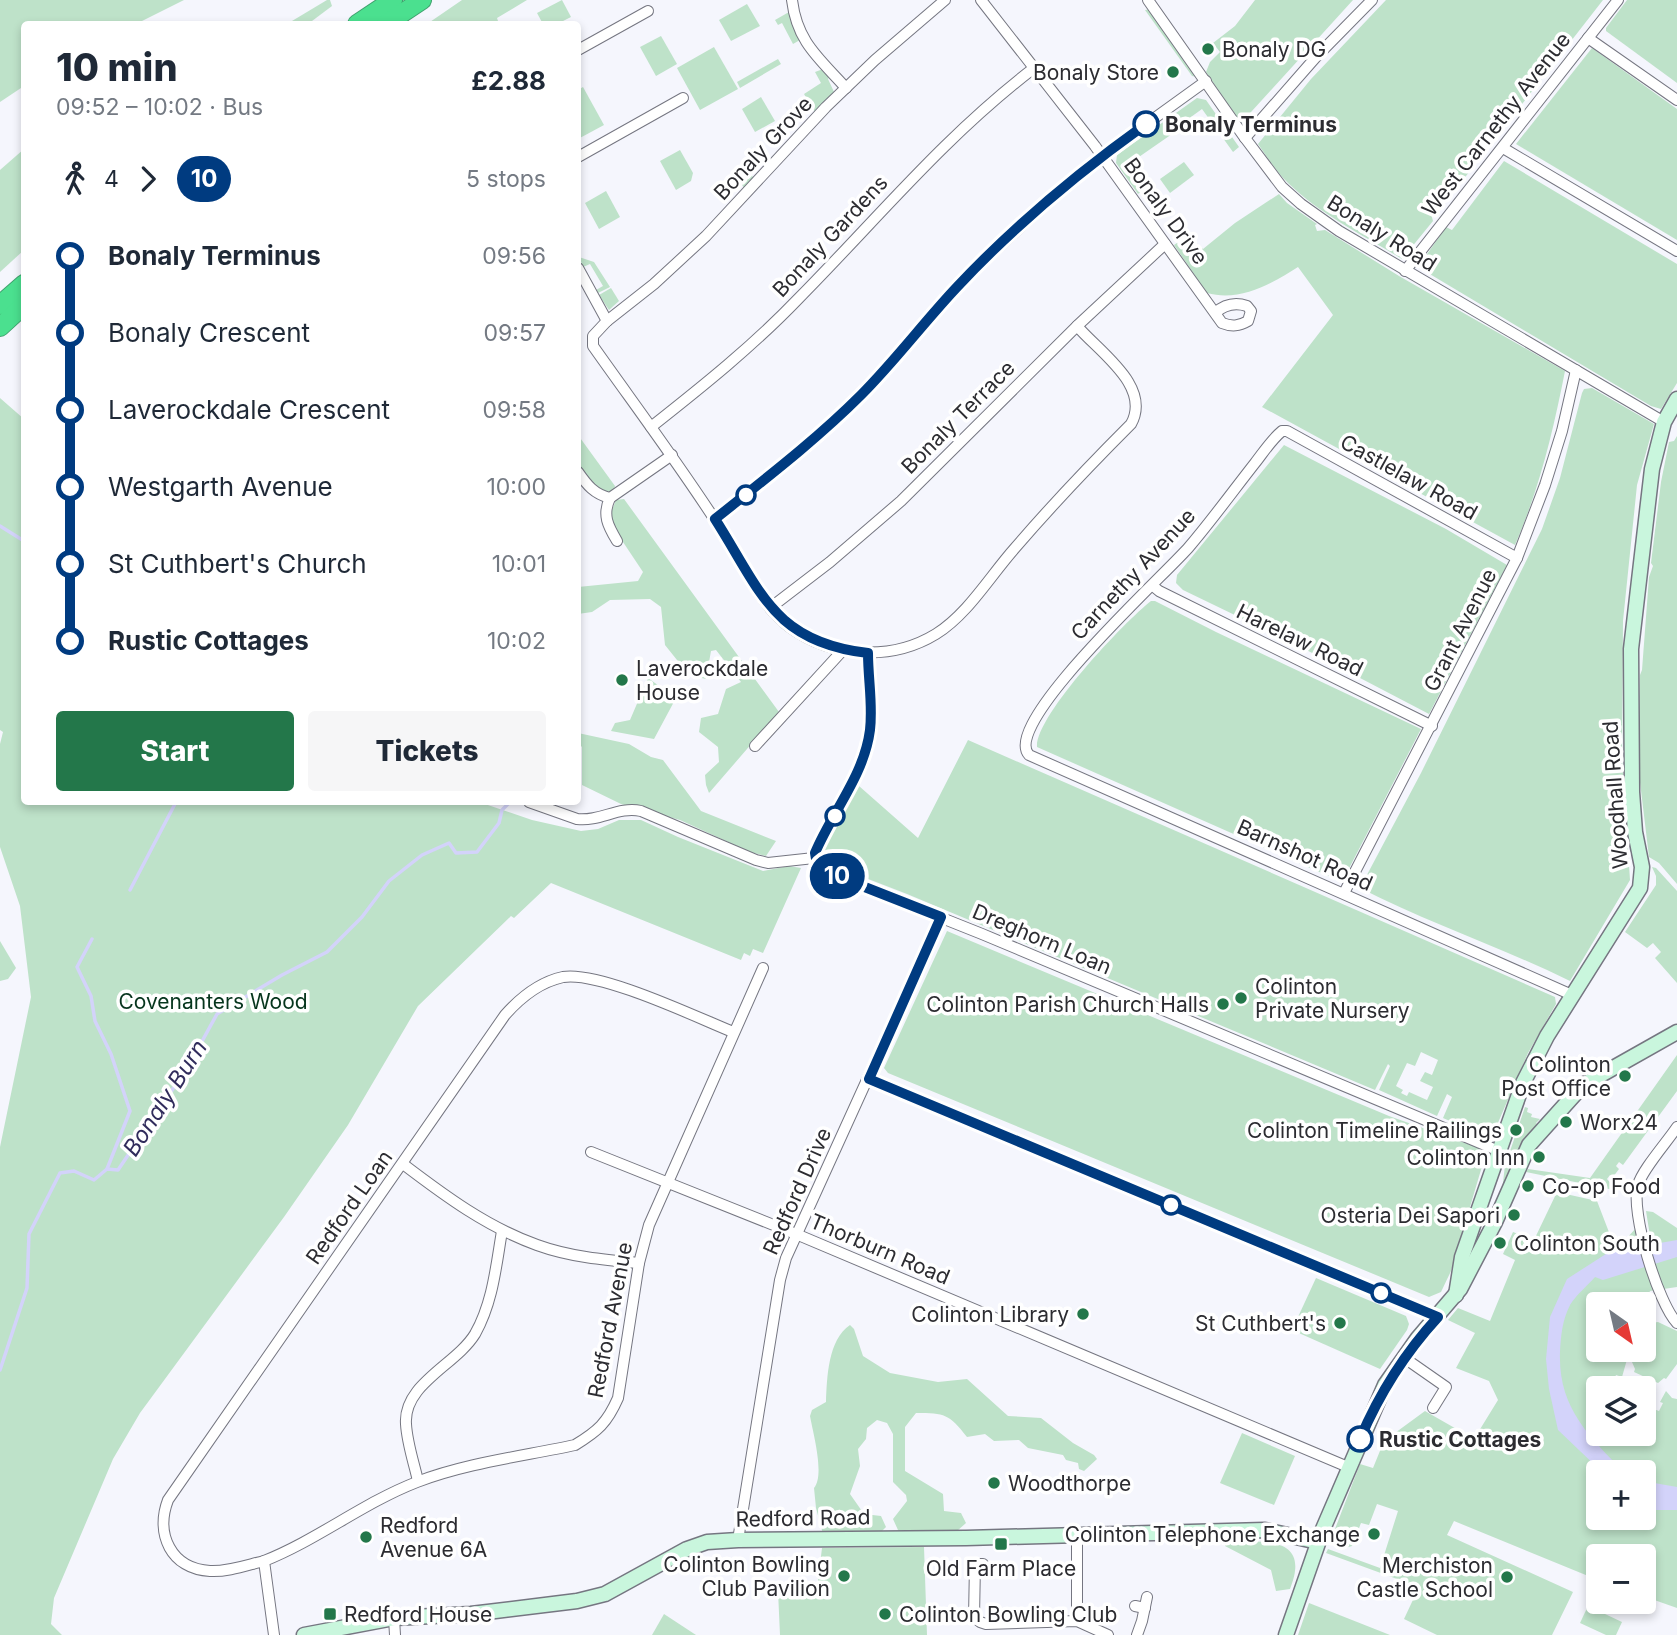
<!DOCTYPE html>
<meta charset="utf-8">
<style>
body{margin:0;font-family:Inter,sans-serif;background:#f6f6f7;color:#1f2937;height:100vh;display:flex;flex-direction:column;font-size:26px;white-space:nowrap}
*{box-sizing:border-box;margin:0}
p{font-size:23px;color:#747a83}
.icon{flex:none;width:38px;height:38px;fill:none;stroke:currentColor;stroke-width:2;stroke-linecap:round;stroke-linejoin:round}
.map{position:relative;flex:1;overflow:hidden}
.sheet{position:absolute;left:21px;top:21px;width:560px;height:784px;display:flex;flex-direction:column;background:#fff;border-radius:7px;box-shadow:0 4px 10px #0003}
.sheet>*{flex:none}
.badge{padding:0 14px;border-radius:23px;font-size:24px;line-height:46px}
.needle{width:46px;rotate:146deg}
.tools{position:absolute;left:1586px;top:1292px;display:grid;gap:14px}
.tools a{display:grid;place-items:center;width:70px;height:70px;border-radius:7px;background:#fff;box-shadow:0 4px 10px #0003;font-size:35px}
.map>.badge{position:absolute;translate:-50% -50%;box-shadow:0 0 0 4px #fff}
.legs{display:flex;align-items:center;gap:10px;height:77px;padding:0 35px;font-size:23px}
.legs p{margin-inline-start:auto}
.head{display:flex;align-items:center;justify-content:space-between;height:119px;padding:0 35px}
h1{font-size:38px;font-weight:800;line-height:52px}
.cta{display:flex;gap:14px;margin-top:auto;padding:14px 35px}
.cta a{flex:1;height:80px;border-radius:7px;background:#23774a;color:#fff;font-size:28px;font-weight:800;line-height:80px;text-align:center}
.cta a+a{background:#f6f6f7;color:#1f2937}
ul{padding:0 35px;list-style:none}
li{display:flex;align-items:center;gap:24px;height:77px;font-size:26px}
li i{display:grid;place-items:center;width:10px;height:100%;margin:0 9px;background:currentColor}
li i::after{content:'';width:18px;height:18px;margin:-9px;border:5px solid;border-radius:50%;background:#fff}
li p{margin-inline-start:auto}
li:first-child i{background:linear-gradient(#0000 50%,currentColor 0)}
li:last-child i{background:linear-gradient(currentColor 50%,#0000 0)}
.map>svg:first-child{display:block}
.green{fill:#bee2c9;fill-rule:evenodd}
.water{fill:#d3d3fa}
.lines{fill:none;stroke-linecap:round;stroke-linejoin:round}
.stream{stroke:#d3d3fa;stroke-width:3.5}
.street-casing{stroke:#757681;stroke-width:12}
.secondary-casing{stroke:#757681;stroke-width:17}
.highway-casing{stroke:#40a16e;stroke-width:20}
.street{stroke:#fff;stroke-width:10}
.secondary{stroke:#c9f6dd;stroke-width:14}
.highway{stroke:#4be08f;stroke-width:18}
.line-1-casing{stroke:#fff;stroke-width:16}
.line-1{stroke:#003b80;stroke-width:10}
.poi-dot{fill:#23774a;stroke:#fff;stroke-width:2.5}
.stop-1-dot{fill:#fff;stroke:#003b80;stroke-width:3.5}
.labels{text-anchor:middle;dominant-baseline:central;stroke-width:7;stroke-linejoin:round;paint-order:stroke}
.poi-label{font-size:21px;fill:#2c2c31;stroke:#fff;text-anchor:end}
.stop-label{font-size:21px;font-weight:bold;fill:#2c2c31;stroke:#fff;text-anchor:start}
.street-label{font-size:21px;fill:#2c2c31;stroke:#fff}
.park-label{font-size:21px;fill:#06351d;stroke:#fff}
.water-label{font-size:23px;font-style:italic;fill:#312c5c;stroke:#fff}
</style>
<div class="map">
<svg width="1677" height="1635" viewBox="0 0 1677 1635">
<rect width="100%" height="100%" fill="#f5f6fd"/>
<g class="green">
<polygon points="0,0 184,0 136,24 24,24 24,86 0,102"/>
<polygon points="327,0 330,0 332,6 308,24 287,24"/>
<polygon points="462,0 527,0 497,18 499,24 427,24"/>
<polygon points="562,0 571,17 557,24 543,24 537,13"/>
<polygon points="1255,0 1353,0 1241,123 1206,72 1210,62 1220,52 1213,43 1235,26"/>
<path d="M1386 0H1603L1459 185 1442 206 1439 205 1431 214 1433 221 1402 259C1363 235 1321 215 1288 183 1276 172 1267 157 1258 144L1311 79Z"/>
<polygon points="1627,0 1677,0 1677,83 1606,31 1606,28"/>
<polygon points="747,4 760,26 731,41 719,20"/>
<polygon points="1151,9 1197,77 1192,76 1145,10"/>
<polygon points="789,12 791,13 794,28 800,40 793,44 782,23 778,25 775,20"/>
<polygon points="661,36 677,64 656,76 640,47"/>
<polygon points="714,47 738,89 700,110 677,68"/>
<polygon points="1592,48 1677,109 1677,240 1516,144"/>
<polygon points="778,59 781,64 740,88 737,82"/>
<polygon points="823,69 829,77 828,79 834,92 815,112 804,94 821,83 815,72"/>
<polygon points="583,87 604,125 578,139 578,90"/>
<polygon points="761,97 775,121 755,132 742,109"/>
<polygon points="1197,98 1206,100 1239,147 1233,152 1202,109 1184,122 1185,125 1136,159 1138,163 1129,169 1143,190 1138,194 1116,163 1117,155"/>
<polygon points="24,149 24,250 0,272 0,170"/>
<polygon points="680,150 693,173 691,181 676,190 660,161"/>
<polygon points="1504,161 1677,264 1677,383 1661,409 1651,406 1418,267 1446,227 1452,230"/>
<polygon points="1184,162 1194,175 1170,193 1160,179"/>
<polygon points="745,164 754,179 745,190 734,170"/>
<polygon points="606,191 620,217 599,229 585,203"/>
<path d="M1279 194 1287 203 1317 224 1315 225 1317 231 1325 230 1399 276 1565 371C1553 432 1539 490 1515 545L1262 407 1333 315 1298 267C1271 284 1240 302 1207 293L1174 245 1180 241 1186 252 1189 250 1192 254 1202 248 1203 249 1235 223Z"/>
<polygon points="578,254 579,257 594,262 610,287 598,293 596,290 603,286 590,264 583,267"/>
<polygon points="611,288 619,301 609,310 599,295"/>
<path d="M1592 388 1654 424 1637 485 1623 621 1622 758 1630 880 1570 981C1501 947 1428 923 1360 888L1421 773 1542 529 1560 478 1582 393 1584 389Z"/>
<polygon points="0,398 24,419 24,802 479,802 532,820 581,831 598,829 619,820 641,820 678,837 763,871 789,866 801,868 763,953 753,949 750,956 744,953 741,960 551,883 514,918 511,916 418,1006 348,1125 284,1217 140,1413 113,1459 68,1565 54,1598 51,1624 62,1635 0,1635 0,1147 31,997 20,906 0,847 0,744 3,732 0,730"/>
<path d="M578 435 615 486 613 492C599 493 582 477 578 464 575 456 578 444 578 435Z"/>
<polygon points="1677,436 1677,884 1659,863 1649,857 1639,774 1640,675 1642,670 1649,577 1653,566 1651,563 1661,482 1669,442 1674,441"/>
<polygon points="1284,445 1446,529 1507,565 1429,714 1293,643 1183,590 1176,583 1177,575"/>
<polygon points="624,499 779,712 709,793 706,785 705,775 719,762 718,747 699,732 701,718 718,714 726,689 741,682 716,650 711,651 706,679 689,675 665,645 661,607 650,599 610,600 592,612 578,614 578,587 638,581 643,572 617,533 610,515 616,500"/>
<path d="M1151 601H1155L1216 632 1421 729 1342 882 1037 747C1035 716 1125 621 1151 601Z"/>
<polygon points="648,678 676,698 654,739 611,731 615,723 630,720"/>
<polygon points="578,733 629,744 651,757 663,760 701,811 776,841 766,856 750,852 680,820 621,804 582,785 582,747 578,743"/>
<path d="M968 740 1555 997 1556 1004 1528 1053 1491 1139 1443 1118 1452 1097 1447 1094 1437 1116 1379 1090 1390 1066 1388 1064 1375 1090 907 894 850 872 822 858 826 842 859 786 918 838ZM1421 1052 1438 1060 1432 1075 1425 1072 1420 1081 1433 1087 1427 1100 1409 1092 1407 1096 1401 1093 1403 1090 1396 1086 1407 1063 1415 1066Z"/>
<polygon points="1652,867 1656,868 1677,891 1677,983 1655,958 1661,952 1653,943 1647,948 1625,932 1656,885 1656,876"/>
<polygon points="947,931 1389,1116 1479,1148 1483,1156 1483,1163 1451,1271 1441,1292 1429,1297 888,1073 884,1068"/>
<polygon points="0,941 16,968 8,979 0,981"/>
<polygon points="1677,1055 1677,1091 1623,1165 1619,1162 1616,1166 1619,1169 1613,1177 1610,1175 1607,1179 1615,1188 1614,1190 1526,1172 1528,1169 1590,1178"/>
<polygon points="1525,1107 1528,1108 1527,1112 1532,1114 1531,1117 1540,1119 1536,1123 1538,1125 1502,1191 1505,1165 1508,1165 1509,1161 1507,1160"/>
<path d="M1557 1192 1597 1201 1612 1240 1627 1238 1636 1228 1639 1239 1650 1236 1646 1211 1653 1212 1677 1228V1287L1650 1291 1647 1298 1633 1300 1631 1304H1598V1349H1630L1622 1377 1616 1375 1612 1384 1598 1388V1433H1643V1405L1659 1411 1663 1403 1660 1402 1666 1391 1672 1398 1677 1399V1608L1643 1596V1556H1598V1580L1454 1521 1447 1535 1573 1592 1552 1635H1437L1404 1619 1419 1587 1326 1553 1328 1549 1380 1568 1398 1511 1377 1504 1369 1525 1361 1523 1352 1546 1345 1548 1330 1542 1360 1464 1373 1468 1384 1441 1425 1411 1474 1439 1498 1400 1489 1381 1456 1368 1475 1333 1448 1320 1458 1308 1490 1321 1515 1260 1503 1254 1513 1232 1534 1240ZM1598 1472H1643V1517H1598Z"/>
<polygon points="1316,1278 1406,1316 1409,1324 1407,1330 1380,1369 1292,1330"/>
<polygon points="1658,1322 1677,1331 1677,1364 1666,1379 1664,1378 1658,1383 1634,1372 1635,1369 1632,1362 1636,1349 1643,1349 1644,1328 1651,1323"/>
<path d="M850 1325 854 1329 863 1356 890 1373 938 1382 967 1379 1008 1416 1041 1418 1073 1443 1094 1455 1097 1459 1084 1471 1079 1469 1078 1463 1066 1460 1063 1455 1028 1448 1019 1440 994 1441 985 1434 967 1437C949 1414 945 1413 916 1413L905 1427V1471L943 1494 944 1511 961 1513 966 1523 957 1531 908 1536 898 1530 893 1519 907 1501 906 1495 893 1482V1434L887 1423 877 1420 867 1428 866 1439 858 1449 860 1466 850 1494 864 1514 881 1516 886 1527 882 1531 859 1534H823L816 1508 814 1488C825 1475 813 1433 810 1416L812 1410 826 1402C827 1377 828 1340 850 1325Z"/>
<polygon points="1242,1433 1295,1456 1274,1505 1220,1483"/>
<path d="M1225 1542C1261 1542 1312 1534 1290 1589L1276 1591 1271 1570 1225 1546Z"/>
<polygon points="924,1547 927,1635 780,1635 778,1591 817,1589 822,1548"/>
<polygon points="1309,1603 1390,1635 1298,1635"/>
<polygon points="1588,1606 1622,1622 1616,1635 1606,1635 1580,1623"/>
<polygon points="664,1614 696,1635 652,1635"/>
</g>
<g class="water">
<path d="M1677 1240V1257L1603 1280 1595 1277C1587 1286 1576 1295 1570 1305 1562 1321 1561 1335 1560 1352 1558 1407 1588 1435 1624 1472H1602L1558 1430 1549 1389 1546 1359 1550 1317 1567 1279 1609 1252Z"/>
<polygon points="1643,1481 1677,1487 1677,1510 1649,1510 1643,1505"/>
</g>
<g class="lines">
<g class="stream">
<polyline points="0,526 24,541"/>
<polyline points="130,890 176,802"/>
<polyline points="92,939 77,967 91,996 95,1021 111,1054 130,1111 107,1169"/>
<polyline points="0,1370 27,1288 29,1234 60,1173 74,1171 94,1180 107,1169 118,1170 189,1065 217,1014 282,975 327,952 362,917 389,881 422,855 449,843 456,853 477,852 499,823 502,810 510,802"/>
</g>
<g class="street-casing">
<g id="street">
<path d="M792 0C797 42 819 58 846 88"/>
<path d="M945 0 875 60 826 107 706 236 654 284 607 321 593 336V346C634 404 676 460 715 520 739 555 756 602 791 628 833 658 892 661 936 634 968 614 990 576 1015 548 1052 505 1091 464 1131 424 1152 386 1099 352 1077 326"/>
<path d="M981 0 1095 146 1222 323C1232 327 1239 326 1248 321L1251 311 1247 306C1235 302 1225 304 1215 313"/>
<polyline points="1148,0 1245,138 1282,187 1301,204 1339,231 1664,422"/>
<polyline points="1588,38 1677,100"/>
<polyline points="578,50 648,11"/>
<polyline points="1245,138 1316,57 1372,0"/>
<polyline points="1503,148 1677,251"/>
<polyline points="578,157 683,98"/>
<polyline points="578,268 607,321"/>
<polyline points="1405,271 1618,0"/>
<path d="M651 427C703 386 753 346 799 298 878 218 944 137 1034 68"/>
<path d="M578 472C587 485 594 494 610 498L672 455"/>
<path d="M610 498C602 515 608 526 617 541"/>
<polyline points="715,519 808,444 863,393 957,286 1062,188 1102,156 1206,81"/>
<path d="M1517 558 1287 431H1282C1271 440 1263 453 1255 463 1233 491 1212 520 1189 547 1166 574 1000 724 1029 755L1572 995"/>
<polyline points="1153,586 1159,591 1432,726"/>
<polyline points="770,608 830,562 901,501 1077,326 1165,244"/>
<polyline points="755,746 843,650"/>
<path d="M529 802 577 819C600 822 618 806 641 811L756 860 768 863 814 858"/>
<polyline points="814,858 817,865 824,871 982,934 1499,1151"/>
<path d="M814 858 817 849C837 812 865 772 870 730 873 704 868 679 868 653"/>
<polyline points="1344,893 1517,558 1545,485 1562,431 1576,370"/>
<polyline points="869,1079 1438,1317"/>
<path d="M1677 1127C1667 1142 1642 1170 1638 1185 1630 1212 1658 1303 1677 1323"/>
<polyline points="591,1152 796,1234 1348,1467"/>
<path d="M403 1164C445 1196 487 1227 537 1245 570 1257 605 1260 639 1263"/>
<polyline points="1403,1357 1446,1387 1433,1408"/>
<path d="M418 1481C414 1463 407 1443 406 1424 403 1384 456 1365 475 1334 493 1302 496 1266 502 1231"/>
<polyline points="1077,1535 1077,1621"/>
<polyline points="738,1540 780,1280 786,1258 941,917"/>
<path d="M264 1561C247 1565 228 1572 210 1571 171 1569 155 1534 168 1500L505 1015C520 998 540 982 563 977 600 971 696 1017 733 1032"/>
<polyline points="983,1564 975,1564 974,1617 980,1622 986,1624 1077,1621 1108,1635"/>
<polyline points="1135,1606 1145,1608"/>
<polyline points="394,1618 395,1635"/>
<path d="M274 1635 264 1561C317 1540 363 1503 417 1482 466 1463 524 1456 575 1445 598 1431 607 1423 618 1398L639 1263 649 1225 763 968"/>
<polyline points="1137,1635 1142,1621 1147,1597"/>
</g>
</g>
<g class="secondary-casing">
<g id="secondary">
<polyline points="1456,1295 1462,1257 1523,1083 1547,1036 1640,888 1642,867 1635,832 1632,792 1631,649 1652,469 1664,422 1677,399"/>
<polyline points="304,1635 394,1618 471,1614 577,1601 605,1594 687,1549 707,1542 738,1540 966,1538 1265,1530 1318,1542"/>
<polyline points="1286,1635 1323,1529 1385,1385 1418,1338 1460,1289 1495,1222 1529,1145 1583,1085 1677,1032"/>
</g>
</g>
<g class="highway-casing">
<g id="highway">
<polyline points="357,24 393,0"/>
<polyline points="386,24 422,0"/>
<polyline points="0,305 24,284"/>
<polyline points="0,327 24,305"/>
</g>
</g>
<use href="#street" class="street"/>
<use href="#secondary" class="secondary"/>
<use href="#highway" class="highway"/>
</g>
<g class="lines">
<g class="line-1-casing">
<path id="line-1" d="M1146 124C1079 172 1014 226 957 287 924 322 895 361 861 395 816 440 765 479 715 519 761 591 773 642 868 653 868 679 873 704 870 730 864 776 832 812 815 853L817 865 824 871 941 917 869 1079 1438 1317C1404 1354 1380 1392 1360 1439"/>
</g>
<use href="#line-1" class="line-1"/>
</g>
<g class="poi-dot">
<circle cx="1208" cy="49" r="7"/>
<circle cx="1173" cy="72" r="7"/>
<circle cx="622" cy="680" r="7"/>
<circle cx="1241" cy="998" r="7"/>
<circle cx="1223" cy="1004" r="7"/>
<circle cx="1625" cy="1076" r="7"/>
<circle cx="1566" cy="1122" r="7"/>
<circle cx="1516" cy="1130" r="7"/>
<circle cx="1539" cy="1157" r="7"/>
<circle cx="1528" cy="1186" r="7"/>
<circle cx="1514" cy="1215" r="7"/>
<circle cx="1500" cy="1243" r="7"/>
<circle cx="1083" cy="1314" r="7"/>
<circle cx="1340" cy="1323" r="7"/>
<circle cx="994" cy="1483" r="7"/>
<circle cx="1374" cy="1534" r="7"/>
<circle cx="366" cy="1537" r="7"/>
<rect x="994" y="1537" width="14" height="14" rx="3.5"/>
<circle cx="844" cy="1576" r="7"/>
<circle cx="1507" cy="1577" r="7"/>
<rect x="323" y="1607" width="14" height="14" rx="3.5"/>
<circle cx="885" cy="1614" r="7"/>
</g>
<g class="stop-1-dot">
<circle cx="1146" cy="124" r="12"/>
<circle cx="746" cy="495" r="9"/>
<circle cx="835" cy="816" r="9"/>
<circle cx="1171" cy="1205" r="9"/>
<circle cx="1381" cy="1293" r="9"/>
<circle cx="1360" cy="1439" r="12"/>
</g>
<g class="labels">
<g class="poi-label">
<text x="1222" y="49" text-anchor="start">Bonaly DG</text>
<text x="1159" y="72">Bonaly Store</text>
<text x="636" y="668" text-anchor="start">Laverockdale<tspan x="636" dy="24">House</tspan></text>
<text x="1255" y="986" text-anchor="start">Colinton<tspan x="1255" dy="24">Private Nursery</tspan></text>
<text x="1209" y="1004">Colinton Parish Church Halls</text>
<text x="1611" y="1064">Colinton<tspan x="1611" dy="24">Post Office</tspan></text>
<text x="1580" y="1122" text-anchor="start">Worx24</text>
<text x="1502" y="1130">Colinton Timeline Railings</text>
<text x="1525" y="1157">Colinton Inn</text>
<text x="1542" y="1186" text-anchor="start">Co-op Food</text>
<text x="1500" y="1215">Osteria Dei Sapori</text>
<text x="1514" y="1243" text-anchor="start">Colinton South</text>
<text x="1069" y="1314">Colinton Library</text>
<text x="1326" y="1323">St Cuthbert's</text>
<text x="1008" y="1483" text-anchor="start">Woodthorpe</text>
<text x="380" y="1525" text-anchor="start">Redford<tspan x="380" dy="24">Avenue 6A</tspan></text>
<text x="1360" y="1534">Colinton Telephone Exchange</text>
<text x="830" y="1564">Colinton Bowling<tspan x="830" dy="24">Club Pavilion</tspan></text>
<text x="1493" y="1565">Merchiston<tspan x="1493" dy="24">Castle School</tspan></text>
<text x="1001" y="1568" text-anchor="middle">Old Farm Place</text>
<text x="344" y="1614" text-anchor="start">Redford House</text>
<text x="899" y="1614" text-anchor="start">Colinton Bowling Club</text>
</g>
<g class="stop-label">
<text x="1165" y="124">Bonaly Terminus</text>
<text x="1379" y="1439">Rustic Cottages</text>
</g>
<g class="street-label">
<text transform="translate(1496 124) rotate(-52)">West Carnethy Avenue</text>
<text transform="translate(763 148) rotate(-47)">Bonaly Grove</text>
<text transform="translate(1166 211) rotate(54)">Bonaly Drive</text>
<text transform="translate(1382 233) rotate(32)">Bonaly Road</text>
<text transform="translate(830 236) rotate(-47)">Bonaly Gardens</text>
<text transform="translate(958 417) rotate(-45)">Bonaly Terrace</text>
<text transform="translate(1409 477) rotate(29)">Castlelaw Road</text>
<text transform="translate(1133 574) rotate(-47)">Carnethy Avenue</text>
<text transform="translate(1460 630) rotate(-63)">Grant Avenue</text>
<text transform="translate(1300 640) rotate(26)">Harelaw Road</text>
<text transform="translate(1615 795) rotate(-94)">Woodhall Road</text>
<text transform="translate(1305 855) rotate(24)">Barnshot Road</text>
<text transform="translate(1042 939) rotate(23)">Dreghorn Loan</text>
<text transform="translate(797 1191) rotate(-66)">Redford Drive</text>
<text transform="translate(349 1207) rotate(-55)">Redford Loan</text>
<text transform="translate(880 1249) rotate(23)">Thorburn Road</text>
<text transform="translate(610 1320) rotate(-79)">Redford Avenue</text>
<text transform="translate(803 1518) rotate(-1)">Redford Road</text>
</g>
<g class="park-label">
<text x="213" y="1001">Covenanters Wood</text>
</g>
<g class="water-label">
<text transform="translate(165 1098) rotate(-57)">Bonaly Burn</text>
</g>
</g>
</svg>
<div class="tools">
<a><svg class="needle" viewBox="-14 -14 28 28"><path d="M0-13l5 13h-10z" fill="#e53935"/><path d="M0 13l5-13h-10z" fill="#747a83"/></svg></a>
<a><svg class="icon" aria-label="layers" viewBox="0 0 24 24"><path d="M12 4l9 5-9 5-9-5zM3 14l9 5 9-5"/></svg></a>
<a>+</a>
<a>−</a>
</div>
<b class="badge" style="left:837px;top:876px;background:#003b80;color:#fff">10</b>
<section class="sheet">
<div class="head"><div><h1>10 min</h1><p>09:52 – 10:02 · Bus</p></div><b>£2.88</b></div>
<div class="legs"><svg class="icon" aria-label="walk" viewBox="0 0 24 24"><circle cx="13" cy="4" r="2"/><path d="M13 8l-2 6 4 7M11 14l-3 7M7 12l3-4h3l4 4"/></svg>4<svg class="icon" aria-label="forward" viewBox="0 0 24 24"><path d="M9 5l7 7-7 7"/></svg><b class="badge" style="background:#003b80;color:#fff">10</b><p>5 stops</p></div>
<ul>
<li><i style="color:#003b80"></i><b>Bonaly Terminus</b><p>09:56</p></li>
<li><i style="color:#003b80"></i><span>Bonaly Crescent</span><p>09:57</p></li>
<li><i style="color:#003b80"></i><span>Laverockdale Crescent</span><p>09:58</p></li>
<li><i style="color:#003b80"></i><span>Westgarth Avenue</span><p>10:00</p></li>
<li><i style="color:#003b80"></i><span>St Cuthbert's Church</span><p>10:01</p></li>
<li><i style="color:#003b80"></i><b>Rustic Cottages</b><p>10:02</p></li>
</ul>
<div class="cta"><a>Start</a><a>Tickets</a></div>
</section>
</div>
